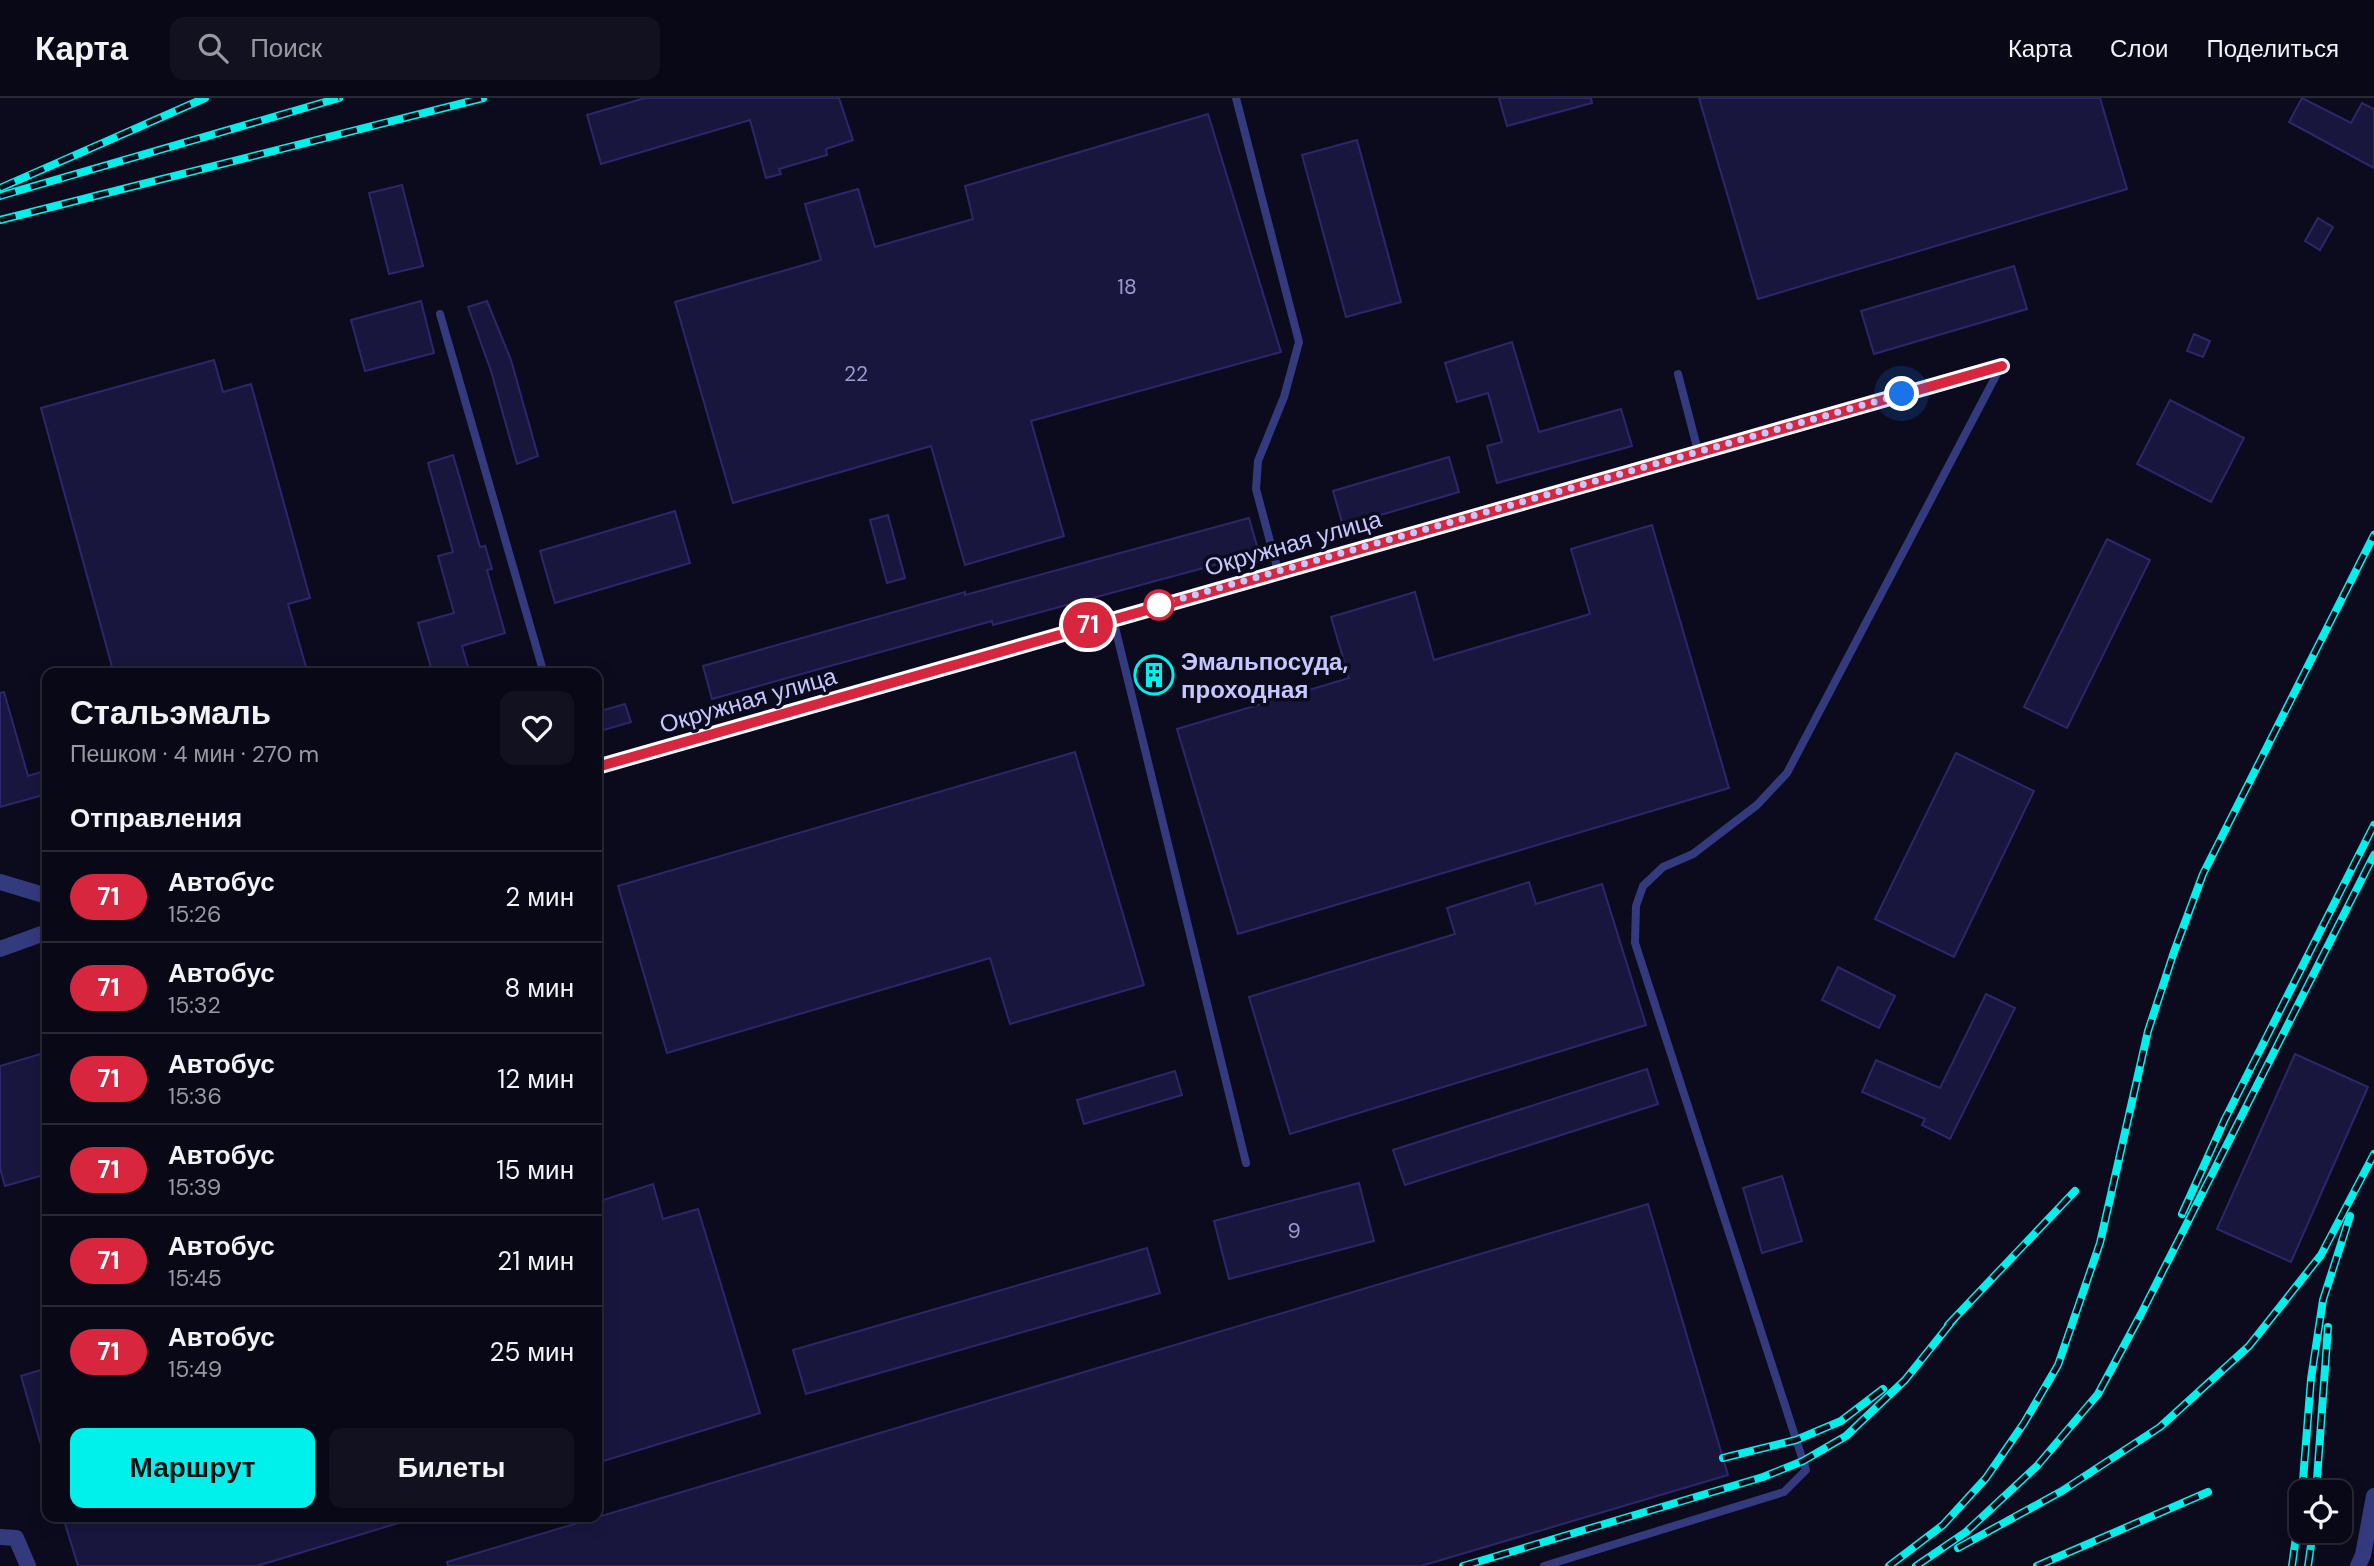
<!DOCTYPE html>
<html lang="ru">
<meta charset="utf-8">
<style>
body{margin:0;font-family:"DM Sans",sans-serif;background:#11111f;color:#f1f3f6;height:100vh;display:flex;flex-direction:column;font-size:26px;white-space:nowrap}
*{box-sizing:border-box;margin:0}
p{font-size:23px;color:#989aa1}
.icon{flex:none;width:38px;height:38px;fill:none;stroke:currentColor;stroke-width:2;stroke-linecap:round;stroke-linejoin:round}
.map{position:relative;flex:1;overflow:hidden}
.sheet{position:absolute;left:42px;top:570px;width:560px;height:854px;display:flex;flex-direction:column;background:#080816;border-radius:14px;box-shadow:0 4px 18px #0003,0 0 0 2px #292935}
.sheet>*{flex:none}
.badge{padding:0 14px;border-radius:23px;font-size:24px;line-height:46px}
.buttons{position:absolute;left:2289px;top:1382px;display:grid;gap:14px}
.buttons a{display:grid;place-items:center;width:63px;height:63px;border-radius:14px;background:#080816;box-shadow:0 4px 18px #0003,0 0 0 2px #292935;font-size:35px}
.you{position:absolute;width:35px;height:35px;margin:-18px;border:5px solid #fff;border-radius:50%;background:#1a73e8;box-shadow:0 0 0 10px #1a73e833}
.map>.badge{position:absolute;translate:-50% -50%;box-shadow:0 0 0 4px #fff}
h2{padding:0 28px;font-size:26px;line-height:63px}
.round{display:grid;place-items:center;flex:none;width:74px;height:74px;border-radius:14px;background:#11111f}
.overview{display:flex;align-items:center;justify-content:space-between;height:119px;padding:0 28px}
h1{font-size:33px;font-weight:700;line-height:52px}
.button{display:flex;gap:14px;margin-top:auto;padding:14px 28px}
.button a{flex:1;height:80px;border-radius:14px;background:#00f1ec;color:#111;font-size:28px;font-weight:700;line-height:80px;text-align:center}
.button a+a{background:#11111f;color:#f1f3f6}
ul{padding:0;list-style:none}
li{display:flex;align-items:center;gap:21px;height:91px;padding:0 28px;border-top:2px solid #292935}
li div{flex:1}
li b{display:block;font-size:26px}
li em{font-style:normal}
li .badge{min-width:77px;font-weight:700;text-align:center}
header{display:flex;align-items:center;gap:42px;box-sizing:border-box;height:98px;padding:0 35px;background:#080816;border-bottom:2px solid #292935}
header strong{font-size:33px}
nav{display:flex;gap:38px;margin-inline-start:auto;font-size:24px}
.search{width:490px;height:63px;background:#11111f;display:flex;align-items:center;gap:18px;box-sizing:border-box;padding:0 24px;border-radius:14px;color:#989aa1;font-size:26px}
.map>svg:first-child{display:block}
.building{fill:#19163e;stroke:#2c276b;stroke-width:2}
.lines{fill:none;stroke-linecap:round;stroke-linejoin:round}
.lane{stroke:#343a7e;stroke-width:8}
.street{stroke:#343a7e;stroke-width:16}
.rail-casing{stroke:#00f1ec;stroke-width:8}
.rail{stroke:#0b0b1d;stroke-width:5;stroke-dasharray:16;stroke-linecap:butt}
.line-casing{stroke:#fff;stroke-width:16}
.line{stroke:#d7263d;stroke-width:10}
.walk{stroke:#c6c7ff;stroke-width:7;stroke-dasharray:0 12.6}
.stop-dot{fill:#fff;stroke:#d7263d;stroke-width:3.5}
.labels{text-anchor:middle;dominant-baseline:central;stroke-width:7;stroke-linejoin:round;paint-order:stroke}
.number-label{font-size:21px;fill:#9b9bcf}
.street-label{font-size:24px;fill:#c6c7ff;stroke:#0b0b1d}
.poi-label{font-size:24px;font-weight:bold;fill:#c6c7ff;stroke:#0b0b1d;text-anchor:start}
</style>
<header>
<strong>Карта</strong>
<div class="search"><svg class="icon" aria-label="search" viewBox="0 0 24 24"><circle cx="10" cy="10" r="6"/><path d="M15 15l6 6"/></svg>Поиск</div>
<nav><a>Карта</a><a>Слои</a><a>Поделиться</a></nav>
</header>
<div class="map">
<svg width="2374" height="1468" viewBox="0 0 2374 1468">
<rect width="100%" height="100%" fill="#0b0b1d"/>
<g class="building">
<polygon points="645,0 839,0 853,42 826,51 827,57 779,71 781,76 766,80 750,22 601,66 587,17"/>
<polygon points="1499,0 1591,0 1592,5 1507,28"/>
<polygon points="1699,0 2100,0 2127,91 1758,201"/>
<polygon points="2302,0 2351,25 2362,5 2374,11 2374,70 2289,24"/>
<polygon points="1208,16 1281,254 1031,323 1064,438 965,467 931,348 733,405 675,204 821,162 805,106 858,91 875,149 973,121 965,88"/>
<polygon points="1357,42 1401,204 1346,219 1302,57"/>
<polygon points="402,87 423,168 389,176 369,95"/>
<polygon points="2318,120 2333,129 2320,152 2305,143"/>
<polygon points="2014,168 2027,211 1874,256 1861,213"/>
<polygon points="421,203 434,255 365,273 351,222"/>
<polygon points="487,203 511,262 538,358 517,366 491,273 468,209"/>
<polygon points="2194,236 2210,243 2203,259 2187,253"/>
<polygon points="1512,244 1539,334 1621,311 1632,348 1497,385 1487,348 1502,344 1488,295 1457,304 1445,265"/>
<polygon points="214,262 223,294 251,286 310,500 288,506 308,576 114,576 41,310"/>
<polygon points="2170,302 2244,340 2211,404 2137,366"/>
<polygon points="453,357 480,449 485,448 492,471 487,472 505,535 462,548 470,576 433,576 418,525 454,515 438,458 453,454 428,365"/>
<polygon points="1449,359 1459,394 1343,428 1333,393"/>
<polygon points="675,413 690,465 555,505 540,453"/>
<polygon points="888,417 905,480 887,485 870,422"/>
<polygon points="1249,420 1259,455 993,527 992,523 712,601 703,568 965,494 965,497"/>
<polygon points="1652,427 1729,690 1238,836 1177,631 1349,580 1331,519 1415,494 1434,562 1590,516 1571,451"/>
<polygon points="2107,441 2150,462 2067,630 2024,609"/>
<polygon points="4,594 28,678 47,672 47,696 0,709 0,595"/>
<polygon points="625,606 631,624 597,634 597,614"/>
<polygon points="1075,654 1144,887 1010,926 990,860 667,955 618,788"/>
<polygon points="1956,655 2034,693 1954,859 1875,821"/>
<polygon points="1529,784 1536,806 1602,786 1646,927 1290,1036 1249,899 1455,836 1447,810"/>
<polygon points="1838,869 1895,898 1879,930 1822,902"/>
<polygon points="1986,896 2015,910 1950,1041 1922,1027 1925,1021 1862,994 1876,962 1940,990"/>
<polygon points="47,954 47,1076 5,1088 0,1070 0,968"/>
<polygon points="2295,956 2368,989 2291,1164 2217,1131"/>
<polygon points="1647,971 1658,1006 1405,1087 1393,1052"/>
<polygon points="1175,973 1182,997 1084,1026 1077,1002"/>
<polygon points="1782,1078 1802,1143 1762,1155 1743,1090"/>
<polygon points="1359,1085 1374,1143 1229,1181 1214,1123"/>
<polygon points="653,1086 663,1121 698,1111 760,1315 597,1365 597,1104"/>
<polygon points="1648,1106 1728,1377 1421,1468 448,1468 447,1464"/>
<polygon points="1147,1150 1160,1195 806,1296 793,1252"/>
<polygon points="47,1270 47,1353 43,1354 21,1278"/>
<polygon points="63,1419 404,1419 405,1423 257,1468 78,1468"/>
</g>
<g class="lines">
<g class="lane">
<polyline points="1236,0 1299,244 1284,299 1258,363 1256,391 1278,473"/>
<polyline points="440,216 544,576"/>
<polyline points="1678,276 1698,353"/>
<polyline points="1113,521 1246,1065"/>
<polyline points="1544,1468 1784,1394 1806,1372 1635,845 1636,808 1643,788 1663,769 1693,756 1757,707 1787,675 2000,270"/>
</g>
<g class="street">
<polyline points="597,669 2002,268"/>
<polyline points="0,784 47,798"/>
<polyline points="0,851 47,834"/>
<polyline points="0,1439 16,1440 28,1468"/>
<polyline points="2358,1468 2363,1457 2374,1398"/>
</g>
<g class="rail-casing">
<g id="rail">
<polyline points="0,90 205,0"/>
<polyline points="0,98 339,0"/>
<polyline points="0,122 483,0"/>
<polyline points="2182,1116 2225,1021 2374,727"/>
<polyline points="1948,1227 2075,1093"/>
<polyline points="1723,1360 1796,1342 1841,1323 1883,1291"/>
<polyline points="2302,1395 2311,1281 2323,1202 2350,1118"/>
<polyline points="2316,1395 2328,1229"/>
<polyline points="1958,1450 2062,1393 2160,1329 2249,1248 2321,1157 2374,1056"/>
<polyline points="1463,1468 1763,1379 1803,1363 1846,1338 1905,1282 1954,1221"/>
<polyline points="1889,1468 1943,1427 1986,1380 2024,1325 2058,1267 2100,1145 2148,933 2174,854 2203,776 2374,437"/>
<polyline points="1916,1468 1966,1434 2037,1368 2098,1296 2141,1216 2374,757"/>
<polyline points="2037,1468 2208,1394"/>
<polyline points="2292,1468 2301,1402"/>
<polyline points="2308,1468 2313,1433"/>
</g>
</g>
<use href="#rail" class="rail"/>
</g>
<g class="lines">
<g class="line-casing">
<polyline id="line" points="597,669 2002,268"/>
</g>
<use href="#line" class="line"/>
<polyline class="walk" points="1159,507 1902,296"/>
</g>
<defs>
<g id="building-ring" transform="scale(2.0125)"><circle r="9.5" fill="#0b0b1d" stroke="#00f1ec" stroke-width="1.5"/><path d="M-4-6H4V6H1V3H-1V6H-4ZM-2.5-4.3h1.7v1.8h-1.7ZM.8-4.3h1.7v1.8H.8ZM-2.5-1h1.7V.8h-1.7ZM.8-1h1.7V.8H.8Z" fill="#00f1ec"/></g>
</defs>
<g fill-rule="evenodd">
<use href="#building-ring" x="1154" y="577"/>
</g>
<circle class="stop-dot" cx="1159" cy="507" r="14"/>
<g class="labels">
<g class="number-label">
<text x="1127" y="189">18</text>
<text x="856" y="276">22</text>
<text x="1294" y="1133">9</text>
</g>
<g class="street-label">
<text transform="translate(1293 445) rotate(-16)">Окружная улица</text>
<text transform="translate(748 602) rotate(-16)">Окружная улица</text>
</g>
<g class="poi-label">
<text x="1181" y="563">Эмальпосуда,<tspan x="1181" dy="28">проходная</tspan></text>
</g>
</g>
</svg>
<div class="buttons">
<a><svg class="icon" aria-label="locate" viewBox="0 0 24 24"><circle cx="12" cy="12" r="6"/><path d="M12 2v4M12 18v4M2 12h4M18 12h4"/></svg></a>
</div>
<div class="you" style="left:1902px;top:296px"></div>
<b class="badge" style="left:1088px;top:527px;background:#d7263d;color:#fff">71</b>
<section class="sheet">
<div class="overview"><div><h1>Стальэмаль</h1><p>Пешком · 4 мин · 270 m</p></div><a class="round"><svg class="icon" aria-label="heart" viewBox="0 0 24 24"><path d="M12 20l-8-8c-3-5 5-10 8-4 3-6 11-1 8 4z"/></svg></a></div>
<h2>Отправления</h2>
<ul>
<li><span class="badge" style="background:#d7263d;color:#fff">71</span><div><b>Автобус</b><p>15:26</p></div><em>2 мин</em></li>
<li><span class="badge" style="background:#d7263d;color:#fff">71</span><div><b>Автобус</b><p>15:32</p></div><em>8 мин</em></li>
<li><span class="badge" style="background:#d7263d;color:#fff">71</span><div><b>Автобус</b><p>15:36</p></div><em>12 мин</em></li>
<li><span class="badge" style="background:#d7263d;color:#fff">71</span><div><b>Автобус</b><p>15:39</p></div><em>15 мин</em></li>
<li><span class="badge" style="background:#d7263d;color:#fff">71</span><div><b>Автобус</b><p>15:45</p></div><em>21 мин</em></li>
<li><span class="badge" style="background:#d7263d;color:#fff">71</span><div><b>Автобус</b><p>15:49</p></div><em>25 мин</em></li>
</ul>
<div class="button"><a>Маршрут</a><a>Билеты</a></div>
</section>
</div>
